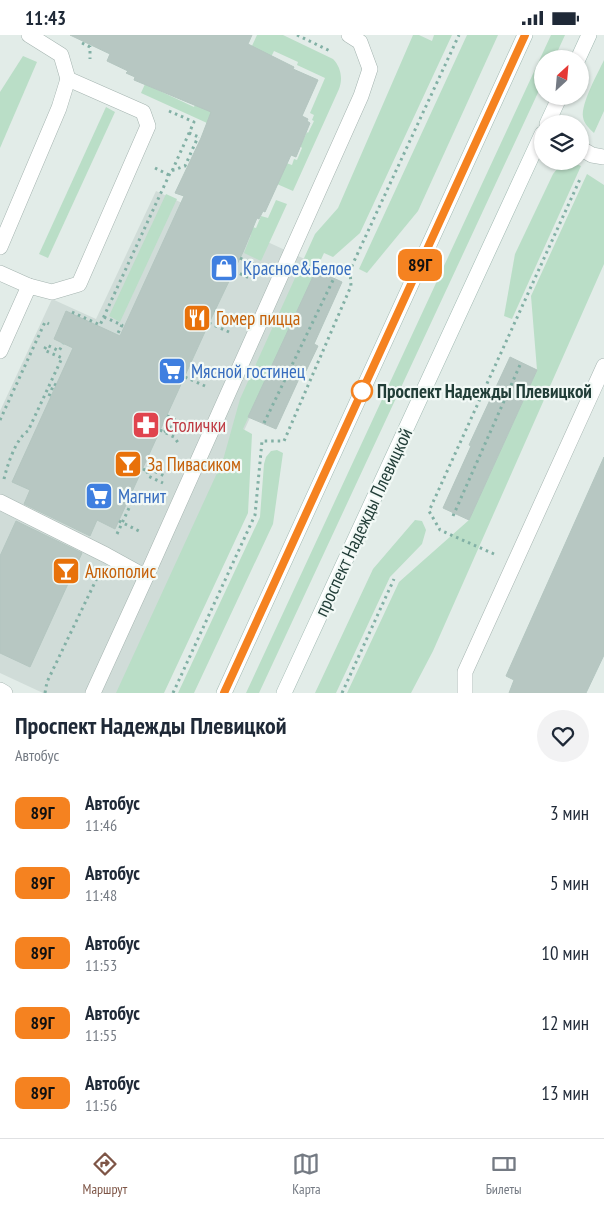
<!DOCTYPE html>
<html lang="ru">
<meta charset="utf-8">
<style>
body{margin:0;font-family:"PT Sans Narrow",sans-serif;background:#f2f2f3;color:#1f2937;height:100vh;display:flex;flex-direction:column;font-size:19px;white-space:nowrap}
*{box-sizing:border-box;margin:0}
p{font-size:16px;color:#747a83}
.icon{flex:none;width:28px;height:28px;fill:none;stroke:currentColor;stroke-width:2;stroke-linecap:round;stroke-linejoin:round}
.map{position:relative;height:658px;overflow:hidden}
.side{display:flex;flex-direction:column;background:#fff;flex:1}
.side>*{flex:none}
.badge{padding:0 10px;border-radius:8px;font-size:18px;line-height:32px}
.needle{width:32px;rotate:26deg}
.tools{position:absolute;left:534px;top:15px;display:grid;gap:10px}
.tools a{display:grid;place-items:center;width:55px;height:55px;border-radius:50%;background:#fff;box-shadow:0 1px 4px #0004;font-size:25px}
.map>.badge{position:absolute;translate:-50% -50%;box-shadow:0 0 0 2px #fff}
.round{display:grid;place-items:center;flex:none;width:52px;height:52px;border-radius:26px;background:#f2f2f3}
.overview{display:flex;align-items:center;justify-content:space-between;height:85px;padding:0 15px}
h1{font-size:24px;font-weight:800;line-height:38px}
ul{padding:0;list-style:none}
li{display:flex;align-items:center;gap:15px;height:70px;padding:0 15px}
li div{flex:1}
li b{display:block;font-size:19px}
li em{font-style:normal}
li .badge{min-width:55px;font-weight:700;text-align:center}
.status{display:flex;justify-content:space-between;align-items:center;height:35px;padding:0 25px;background:#fff;direction:ltr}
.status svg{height:14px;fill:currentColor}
.tab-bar{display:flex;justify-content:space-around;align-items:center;height:70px;border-top:1px solid #e0e1e3;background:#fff;font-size:14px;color:#747a83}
.tab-bar a{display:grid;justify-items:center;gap:2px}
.tab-bar .on{color:#7e5546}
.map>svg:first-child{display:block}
.built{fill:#d0dcd8}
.green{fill:#badec7}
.building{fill:#b7c7c2;stroke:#b4c6c0}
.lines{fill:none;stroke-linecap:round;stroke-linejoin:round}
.lane-casing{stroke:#a5b4b0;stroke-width:16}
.secondary-casing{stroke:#a0b8b1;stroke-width:16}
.path{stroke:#82b0a5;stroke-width:3;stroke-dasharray:2.5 4;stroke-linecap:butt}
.lane{stroke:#fff;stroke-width:15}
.secondary{stroke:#fff;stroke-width:15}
.line-casing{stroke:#fff;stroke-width:11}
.line{stroke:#f58220;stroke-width:8}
.stop-dot{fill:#fff;stroke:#f58220;stroke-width:2.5}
.labels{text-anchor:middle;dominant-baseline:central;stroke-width:4.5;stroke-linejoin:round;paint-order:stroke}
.shop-label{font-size:19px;fill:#366cbe;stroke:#f2f9f6;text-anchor:start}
.food-label{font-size:19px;fill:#c56008;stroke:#f2f9f6;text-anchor:start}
.stop-label{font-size:19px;font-weight:bold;fill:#223e38;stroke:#f2f9f6;text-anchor:start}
.health-label{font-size:19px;fill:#be3a42;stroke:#f2f9f6;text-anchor:start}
.street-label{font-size:19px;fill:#223e38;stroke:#f2f9f6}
</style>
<div class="status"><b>11:43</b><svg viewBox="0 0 49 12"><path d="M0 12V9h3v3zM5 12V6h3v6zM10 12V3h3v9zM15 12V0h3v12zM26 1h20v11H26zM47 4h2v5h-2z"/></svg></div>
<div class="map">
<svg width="604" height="658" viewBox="0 0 604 658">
<rect width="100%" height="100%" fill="#e2ece8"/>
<polygon class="built" points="156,156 320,231 123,658 43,658 0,638 0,376 52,264 96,284"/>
<g class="green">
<path d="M257 0H283L333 24C341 32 343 44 339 54L293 156 277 149 286 128 292 130 294 124 297 125 302 113 300 111 307 97 308 98 314 86 312 85 314 80 310 78 325 43 297 30 298 27 274 16 271 22 251 13Z"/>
<polygon points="413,0 419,0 432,6 434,0 452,0 360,198 333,222 324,218 243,394 252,399 248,478 164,658 116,658 223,425 240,364 315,199 338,173"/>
<polygon points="467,0 498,0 418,176 367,238 359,234"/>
<polygon points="551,0 565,0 554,24 542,24 542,49 259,658 246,658"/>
<polygon points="23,21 37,27 0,113 0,57"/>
<path d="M604 25V76L594 98C589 93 584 89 583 82 581 68 598 38 604 25Z"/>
<polygon points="145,49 194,72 197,65 220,64 207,88 141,58"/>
<polygon points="106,72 115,77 48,223 39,219"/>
<polygon points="566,127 574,128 581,131 512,284 504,281 515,219 553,139 561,129"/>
<polygon points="587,139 604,150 604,229 433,616 411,658 347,658 399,547 469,485 537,335 531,261"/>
<polygon points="166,159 177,164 120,287 109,281"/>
<polygon points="276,165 287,169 261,226 244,218 251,200 246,196 248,191 256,193 261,181 268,183"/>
<polygon points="277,415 283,418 273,489 194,658 178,658 260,482 264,429 266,422 271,416"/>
<polygon points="415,485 422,486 426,495 422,509 390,542 336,658 315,658 373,534"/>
</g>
<g class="building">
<polygon points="70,0 252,0 248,9 294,32 293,34 318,45 302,81 308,84 307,86 310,88 296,122 291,120 265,177 263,176 259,184 257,183 243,217 209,288 115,494 97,485 90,501 24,469 30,455 12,447 73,313 54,304 66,276 120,301 184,161 175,158 201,103 211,77 134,45 135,42 126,38 128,36 107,26 110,19"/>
<polygon points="316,235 342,247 314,309 318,311 306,336 303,335 276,394 248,382"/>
<polygon points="510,322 537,335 469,485 443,473 471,411 469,410"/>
<polygon points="604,422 604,620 586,658 509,658 514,645 506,641"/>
<polygon points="16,486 82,518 30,632 0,618 0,521"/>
</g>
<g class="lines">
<g class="lane-casing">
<g id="lane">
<polyline points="580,113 592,120 604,122"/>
<polyline points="0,212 59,73 68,44"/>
<polyline points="0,238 29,251"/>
<polyline points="0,316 29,251 52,257 79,249 148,91 143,77 68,44 61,20 29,0"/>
<polyline points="0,467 106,520 146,542"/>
<polyline points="0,655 5,658"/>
<polyline points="93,658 146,542 361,61 370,34 360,7 349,0"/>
<polyline points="465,658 465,637 604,331"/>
</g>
</g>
<g class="secondary-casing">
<g id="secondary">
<polyline points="578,24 589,0"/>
<polyline points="547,89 560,61"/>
<polyline points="224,658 525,0"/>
<polyline points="284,658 542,99"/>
</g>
</g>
<g class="path">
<polyline points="297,0 330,16"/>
<polyline points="82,8 90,12 90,24"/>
<polyline points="169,76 194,87 172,136"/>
<polyline points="189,98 201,103"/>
<polyline points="155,133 169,140"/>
<polyline points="240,223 260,232"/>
<polyline points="234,236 254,245"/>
<polyline points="215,275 235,285"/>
<polyline points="72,277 100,290 171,136 185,131 198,102"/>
<polyline points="104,282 122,290 117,300"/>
<polyline points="209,288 229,297"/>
<polyline points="191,329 211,338"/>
<polyline points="185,342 205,351"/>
<polyline points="49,361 54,349 56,350"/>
<polyline points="167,381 181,387 189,388"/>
<polyline points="0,385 45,287 49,289"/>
<polyline points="264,388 335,241"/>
<polyline points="160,395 174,402 179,409"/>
<polyline points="164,397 171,392 185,398"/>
<polyline points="143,434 147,436 151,435 165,441"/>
<polyline points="147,436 148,441 163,448"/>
<path d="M4 444C7 431 16 403 28 396L62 323 44 315 47 310 59 316 63 309"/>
<polyline points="453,481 520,330"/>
<polyline points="119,486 141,497"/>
<polyline points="117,499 135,460 154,468"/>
<polyline points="494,519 440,495 429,476 581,142"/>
<polyline points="45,658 47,647 97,543"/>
<polyline points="173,658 255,480 262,406 284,406 351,251 350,235 459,0"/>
<polyline points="342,658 394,544"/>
</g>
<use href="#lane" class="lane"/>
<use href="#secondary" class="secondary"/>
</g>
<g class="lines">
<g class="line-casing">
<polyline id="line" points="224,658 525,0"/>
</g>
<use href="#line" class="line"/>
</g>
<defs>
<g id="shop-square" transform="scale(1.4375)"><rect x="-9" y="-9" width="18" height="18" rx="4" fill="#3f7fe0" stroke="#f2f9f6"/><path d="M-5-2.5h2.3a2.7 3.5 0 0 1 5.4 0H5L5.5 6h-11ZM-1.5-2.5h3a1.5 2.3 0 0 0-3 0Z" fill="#fff"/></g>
<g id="restaurant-square" transform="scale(1.4375)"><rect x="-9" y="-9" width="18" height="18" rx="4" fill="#e8710a" stroke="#f2f9f6"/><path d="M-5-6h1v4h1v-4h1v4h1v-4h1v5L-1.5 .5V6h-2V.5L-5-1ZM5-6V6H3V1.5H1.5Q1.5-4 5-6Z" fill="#fff"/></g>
<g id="supermarket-square" transform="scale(1.4375)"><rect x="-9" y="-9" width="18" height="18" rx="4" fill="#3f7fe0" stroke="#f2f9f6"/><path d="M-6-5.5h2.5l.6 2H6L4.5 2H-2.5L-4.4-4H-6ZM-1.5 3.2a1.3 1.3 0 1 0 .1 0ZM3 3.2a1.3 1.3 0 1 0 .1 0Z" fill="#fff"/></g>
<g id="pharmacy-square" transform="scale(1.4375)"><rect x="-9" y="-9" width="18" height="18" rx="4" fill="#e0444e" stroke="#f2f9f6"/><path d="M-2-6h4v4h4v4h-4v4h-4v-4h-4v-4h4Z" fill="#fff"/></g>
<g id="bar-square" transform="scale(1.4375)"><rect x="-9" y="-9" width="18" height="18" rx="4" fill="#e8710a" stroke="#f2f9f6"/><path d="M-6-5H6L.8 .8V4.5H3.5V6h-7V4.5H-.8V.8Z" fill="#fff"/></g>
</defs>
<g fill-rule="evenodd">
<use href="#shop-square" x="224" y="233"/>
<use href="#restaurant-square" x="197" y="283"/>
<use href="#supermarket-square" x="172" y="336"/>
<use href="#pharmacy-square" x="146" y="390"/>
<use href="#bar-square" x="128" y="429"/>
<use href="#supermarket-square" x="99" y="461"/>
<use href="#bar-square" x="66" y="536"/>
</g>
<circle class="stop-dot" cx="362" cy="356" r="10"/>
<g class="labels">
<g class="shop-label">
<text x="243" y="233">Красное&amp;Белое</text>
<text x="191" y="336">Мясной гостинец</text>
<text x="118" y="461">Магнит</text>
</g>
<g class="food-label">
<text x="216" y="283">Гомер пицца</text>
<text x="147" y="429">За Пивасиком</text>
<text x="85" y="536">Алкополис</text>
</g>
<g class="stop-label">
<text x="377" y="356">Проспект Надежды Плевицкой</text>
</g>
<g class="health-label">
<text x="165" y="390">Столички</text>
</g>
<g class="street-label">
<text transform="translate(363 487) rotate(-65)">проспект Надежды Плевицкой</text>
</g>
</g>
</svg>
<div class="tools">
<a><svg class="needle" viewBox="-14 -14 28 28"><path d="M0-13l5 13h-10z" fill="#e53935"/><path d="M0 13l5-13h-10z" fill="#747a83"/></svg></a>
<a><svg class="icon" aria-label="layers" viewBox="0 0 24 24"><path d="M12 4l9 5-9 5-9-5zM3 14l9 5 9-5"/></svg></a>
</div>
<b class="badge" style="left:420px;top:230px;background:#f58220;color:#111">89Г</b>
</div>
<section class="side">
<div class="overview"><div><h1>Проспект Надежды Плевицкой</h1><p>Автобус</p></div><a class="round"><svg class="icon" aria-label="heart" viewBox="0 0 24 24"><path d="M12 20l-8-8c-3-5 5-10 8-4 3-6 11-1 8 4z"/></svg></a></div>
<ul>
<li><span class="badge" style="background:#f58220;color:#111">89Г</span><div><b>Автобус</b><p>11:46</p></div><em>3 мин</em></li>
<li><span class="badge" style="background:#f58220;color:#111">89Г</span><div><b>Автобус</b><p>11:48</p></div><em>5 мин</em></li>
<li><span class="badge" style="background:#f58220;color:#111">89Г</span><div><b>Автобус</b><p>11:53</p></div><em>10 мин</em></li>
<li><span class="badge" style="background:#f58220;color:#111">89Г</span><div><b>Автобус</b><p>11:55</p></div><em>12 мин</em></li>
<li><span class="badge" style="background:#f58220;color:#111">89Г</span><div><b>Автобус</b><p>11:56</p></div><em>13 мин</em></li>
</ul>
</section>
<nav class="tab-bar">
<a class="on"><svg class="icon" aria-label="directions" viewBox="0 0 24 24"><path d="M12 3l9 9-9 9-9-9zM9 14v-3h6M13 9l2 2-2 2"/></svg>Маршрут</a>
<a><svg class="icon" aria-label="map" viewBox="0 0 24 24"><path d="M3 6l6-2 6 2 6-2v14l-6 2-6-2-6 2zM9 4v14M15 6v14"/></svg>Карта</a>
<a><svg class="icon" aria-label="tickets" viewBox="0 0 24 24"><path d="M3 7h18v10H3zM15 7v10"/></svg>Билеты</a>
</nav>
